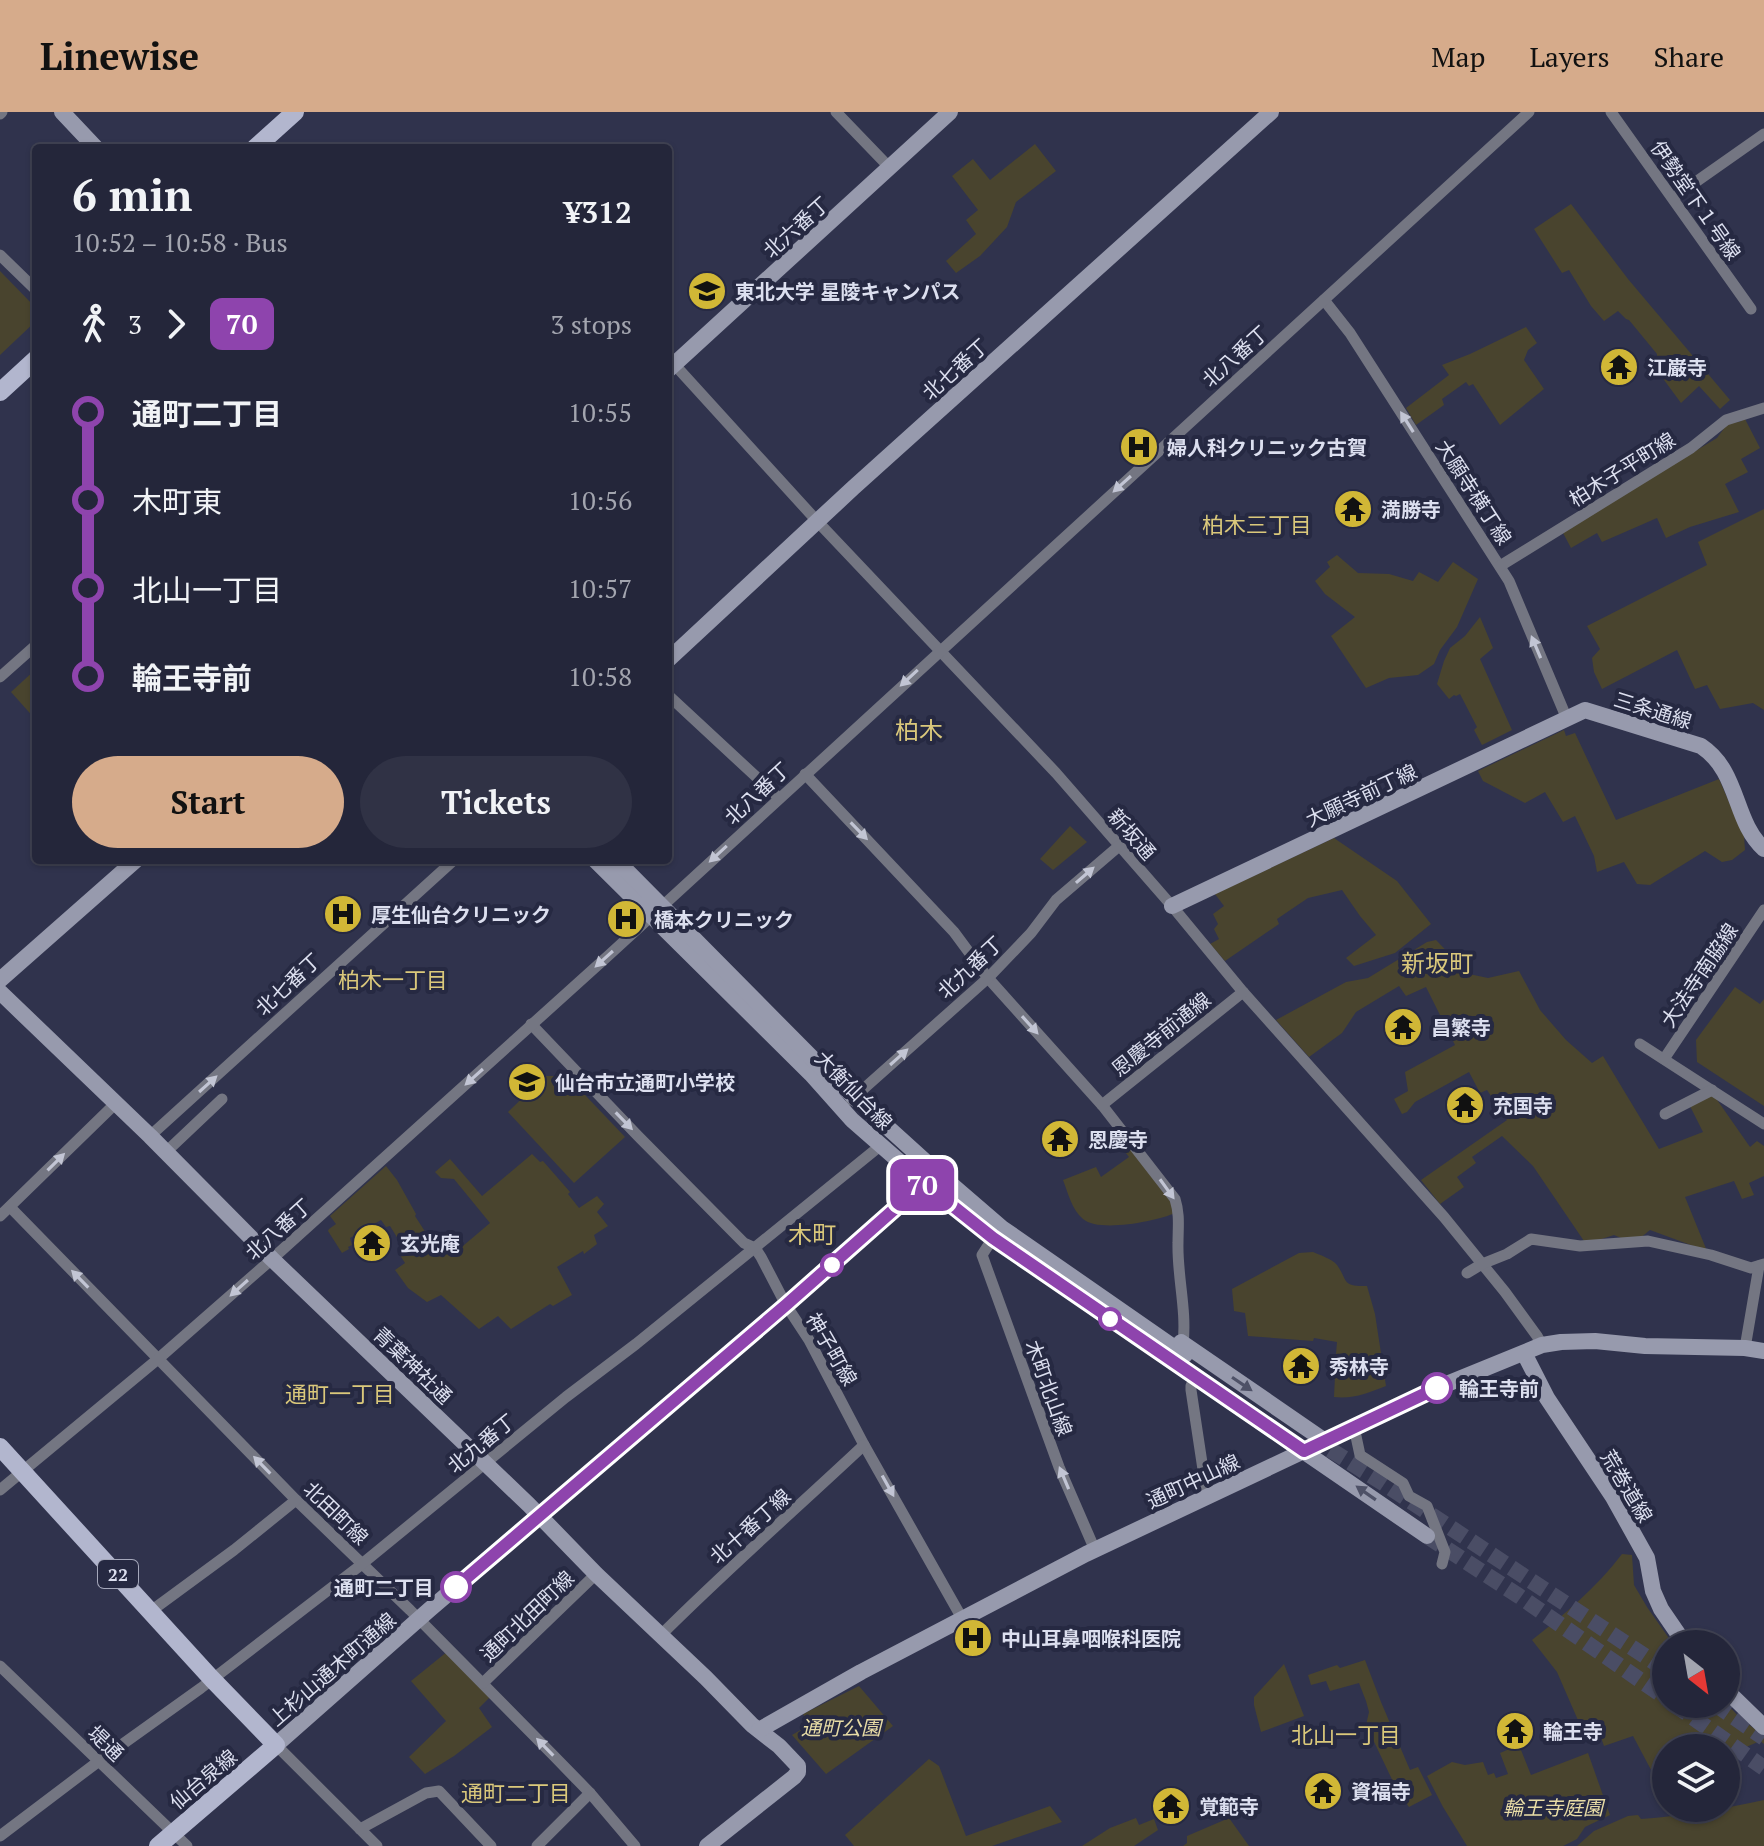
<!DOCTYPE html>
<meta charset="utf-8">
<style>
body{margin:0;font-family:"PT Serif","Noto Sans JP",serif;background:#303245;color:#f1f3f6;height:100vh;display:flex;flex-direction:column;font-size:30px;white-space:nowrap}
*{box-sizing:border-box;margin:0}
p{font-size:26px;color:#a3a5af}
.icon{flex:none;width:44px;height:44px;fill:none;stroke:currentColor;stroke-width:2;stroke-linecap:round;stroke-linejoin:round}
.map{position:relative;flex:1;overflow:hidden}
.drawer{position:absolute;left:32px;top:32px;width:640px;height:720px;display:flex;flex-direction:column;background:#24263a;border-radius:8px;box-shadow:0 2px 6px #0004,0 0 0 2px #414354}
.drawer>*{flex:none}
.badge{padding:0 16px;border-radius:12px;font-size:28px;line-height:52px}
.needle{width:52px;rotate:149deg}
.fabs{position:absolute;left:1652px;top:1518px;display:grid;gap:16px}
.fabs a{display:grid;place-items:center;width:88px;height:88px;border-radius:50%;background:#24263a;box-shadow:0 2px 6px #0004,0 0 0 2px #414354;font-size:40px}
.map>.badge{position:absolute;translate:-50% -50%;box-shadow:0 0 0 4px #fff}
.legs{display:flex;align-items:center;gap:12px;height:88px;padding:0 40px;font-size:26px}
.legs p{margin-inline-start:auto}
.headline{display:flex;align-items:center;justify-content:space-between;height:136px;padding:0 40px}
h1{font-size:44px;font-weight:700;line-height:60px}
.cta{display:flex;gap:16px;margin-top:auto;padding:16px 40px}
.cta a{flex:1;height:92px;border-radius:48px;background:#d6ab8b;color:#111;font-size:32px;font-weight:700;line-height:92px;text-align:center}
.cta a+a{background:#303245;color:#f1f3f6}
ul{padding:0 40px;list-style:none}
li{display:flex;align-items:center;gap:28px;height:88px;font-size:30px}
li i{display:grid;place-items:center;width:12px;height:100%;margin:0 10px;background:currentColor}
li i::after{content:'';width:20px;height:20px;margin:-10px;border:6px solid;border-radius:50%;background:#24263a}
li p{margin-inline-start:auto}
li:first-child i{background:linear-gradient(#0000 50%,currentColor 0)}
li:last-child i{background:linear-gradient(currentColor 50%,#0000 0)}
header{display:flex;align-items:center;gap:48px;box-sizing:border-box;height:112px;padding:0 40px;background:#d6ab8b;color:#111}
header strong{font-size:38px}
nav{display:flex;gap:44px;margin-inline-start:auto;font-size:28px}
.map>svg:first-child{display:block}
.green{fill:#49442e}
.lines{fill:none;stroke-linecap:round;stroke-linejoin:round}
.secondary-tunnel{stroke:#4a4d65;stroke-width:16;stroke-dasharray:16 8;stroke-linecap:butt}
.street{stroke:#747682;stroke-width:11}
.secondary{stroke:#979aad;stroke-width:16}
.primary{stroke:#b2b6ce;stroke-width:18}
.oneway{fill:#c2c5d4}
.oneway2{fill:#4e5167}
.line-1-casing{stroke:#fff;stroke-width:18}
.line-1{stroke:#8e44ad;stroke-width:12}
.stop-1-dot{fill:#fff;stroke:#8e44ad;stroke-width:4}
.labels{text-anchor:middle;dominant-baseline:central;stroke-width:8;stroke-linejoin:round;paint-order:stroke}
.shield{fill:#262942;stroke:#a5a8bb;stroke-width:2}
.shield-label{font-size:18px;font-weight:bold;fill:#dcdfef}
.street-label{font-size:20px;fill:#dcdfef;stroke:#262942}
.poi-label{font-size:20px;font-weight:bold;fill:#dcdfef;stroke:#262942;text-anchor:start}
.stop-label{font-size:20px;font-weight:bold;fill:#dcdfef;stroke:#262942;text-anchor:start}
.park-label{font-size:20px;font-style:italic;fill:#e8dca6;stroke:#262942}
.neighbourhood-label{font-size:22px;fill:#dac87b;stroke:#262942}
.quarter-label{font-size:24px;fill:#dac87b;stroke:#262942}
</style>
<header>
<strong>Linewise</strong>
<nav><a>Map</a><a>Layers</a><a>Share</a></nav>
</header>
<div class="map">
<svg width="1764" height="1734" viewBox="0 0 1764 1734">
<rect width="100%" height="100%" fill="#30334d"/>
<g class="green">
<polygon points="1035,32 1056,59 1016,90 1007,115 980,144 956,161 946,149 976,122 966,108 978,98 952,64 973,47 990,68"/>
<polygon points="1571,92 1628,167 1730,288 1720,297 1699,274 1681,291 1656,257 1657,242 1629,208 1626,207 1618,199 1604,209 1591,194 1569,158 1562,161 1534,117"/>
<polygon points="0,159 36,196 36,209 0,243"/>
<polygon points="1526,215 1537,231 1528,238 1524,248 1544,277 1500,313 1473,272 1469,274 1466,270 1442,287 1444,293 1416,313 1406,296 1449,263 1442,253 1470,242"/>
<polygon points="1745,307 1760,336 1741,347 1748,360 1725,372 1739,400 1690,415 1666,426 1657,406 1602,430 1597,421 1571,436 1562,419 1717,326 1728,311 1739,310"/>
<polygon points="1764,397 1764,598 1753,591 1720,597 1707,573 1695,577 1677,538 1602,577 1594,560 1592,546 1600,537 1587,514 1707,453 1698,430"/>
<polygon points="1337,443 1358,461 1389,462 1413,469 1419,460 1438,470 1453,450 1478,467 1457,515 1440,538 1434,552 1418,563 1389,566 1366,576 1331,524 1355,505 1325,482 1315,469 1330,455 1327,450"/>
<polygon points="1480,505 1493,536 1480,547 1512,618 1482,633 1474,618 1477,615 1460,582 1456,584 1454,583 1449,587 1437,572 1444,549 1450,536 1465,524"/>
<polygon points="36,557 36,608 11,580"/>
<polygon points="1564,618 1566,624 1575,621 1616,708 1719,667 1744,724 1745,738 1732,748 1722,750 1705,739 1650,773 1637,772 1624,750 1597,760 1594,744 1575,704 1563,710 1545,680 1525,691 1483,669 1478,659"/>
<polygon points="1070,714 1087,730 1053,758 1040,747"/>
<polygon points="1334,726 1397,769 1431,812 1395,841 1354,854 1346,846 1376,823 1360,804 1342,778 1308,786 1277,807 1279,812 1225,849 1210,832 1219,827 1214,817 1218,812 1213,802 1224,794 1215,782"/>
<polygon points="1436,828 1469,862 1488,866 1519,859 1540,898 1566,928 1592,951 1603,944 1659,1037 1703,1020 1690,994 1713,982 1750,1035 1757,1029 1764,1034 1764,1064 1749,1071 1754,1083 1742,1087 1734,1069 1685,1085 1707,1139 1650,1118 1639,1127 1621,1126 1614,1123 1586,1132 1533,1054 1502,1024 1472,1045 1476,1051 1457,1065 1464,1075 1440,1092 1421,1068 1507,1008 1487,978 1480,981 1469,960 1415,990 1407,1000 1402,1002 1394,987 1408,979 1405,960 1455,933 1426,875 1406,884 1399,874 1356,900 1342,921 1309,945 1276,908 1346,870 1368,866 1427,830"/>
<polygon points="1735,875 1760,892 1764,887 1764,994 1697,950 1696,928"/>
<polygon points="545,964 567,964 625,1025 574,1071 508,1000"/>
<path d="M1126 1028 1171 1087 1175 1101C1157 1109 1099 1121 1083 1107 1072 1098 1068 1081 1063 1068L1096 1055 1101 1065 1129 1045 1119 1032Z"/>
<polygon points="532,1042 540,1050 543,1049 570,1080 568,1082 579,1096 597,1084 604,1092 597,1100 608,1114 594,1123 597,1132 584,1142 583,1139 557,1155 572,1183 553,1194 550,1192 511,1217 498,1204 479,1217 441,1183 427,1190 408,1176 395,1158 405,1151 398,1140 403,1135 390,1114 386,1115 381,1108 350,1126 352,1133 348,1135 349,1137 342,1141 328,1119 329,1117 336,1112 330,1104 386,1054 397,1068 416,1102 415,1104 435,1135 447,1132 457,1139 490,1111 454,1067 441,1066 435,1060 450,1047 482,1084"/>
<path d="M1313 1140C1320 1143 1332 1147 1337 1153 1348 1168 1341 1175 1367 1174L1375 1202 1386 1274C1368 1281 1354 1287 1334 1285L1335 1264 1339 1244 1336 1242 1337 1230 1314 1226 1313 1229 1248 1224 1245 1201 1234 1199 1232 1177 1299 1141Z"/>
<path d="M1622 1442 1632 1443 1634 1473 1647 1495 1673 1532H1666V1592L1726 1591 1740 1606 1764 1624V1632L1760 1629 1730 1642 1726 1634 1723 1636H1666V1667L1658 1671 1633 1624 1604 1634 1598 1617 1584 1622 1557 1560 1532 1528C1565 1502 1596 1476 1622 1442Z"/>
<polygon points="448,1539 492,1583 479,1596 492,1615 454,1644 425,1662 409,1645 446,1609 411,1569"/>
<polygon points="1365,1548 1381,1590 1410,1658 1418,1655 1432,1683 1409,1695 1398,1680 1366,1613 1369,1600 1366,1589 1359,1571 1330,1579 1326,1569 1311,1573 1308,1563 1337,1553 1340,1556"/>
<polygon points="1284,1552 1304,1604 1261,1620 1254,1593 1254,1585"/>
<polygon points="859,1574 893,1614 826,1662 792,1623 809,1613 803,1602"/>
<polygon points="1519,1633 1531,1663 1588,1641 1610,1703 1585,1715 1577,1727 1563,1734 1467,1734 1443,1695 1427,1664 1452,1650 1465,1653 1483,1650 1488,1663 1494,1661 1496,1666 1508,1662 1500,1641"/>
<polygon points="929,1647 939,1654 966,1724 1050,1694 1062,1710 992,1734 854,1734 845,1723"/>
<path d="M1764 1688V1734H1577L1594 1719 1628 1704 1638 1703 1641 1707C1683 1704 1723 1697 1764 1688Z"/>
<polygon points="1136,1706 1139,1713 1154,1707 1158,1718 1134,1734 1082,1734 1110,1716"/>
<polygon points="1229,1706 1249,1734 1183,1734 1187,1731 1187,1724"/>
</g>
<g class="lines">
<g class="secondary-tunnel">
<polyline points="1310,1325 1383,1371 1666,1558"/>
<polyline points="1427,1424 1519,1484 1666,1586"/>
<polyline points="1674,1592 1764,1656"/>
<polyline points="1715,1592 1764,1626"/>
</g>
<g class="street">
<polyline points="836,0 890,56"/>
<polyline points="1611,0 1751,197"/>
<polyline points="0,2 2,0"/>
<polyline points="1673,86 1764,22"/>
<polyline points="0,143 36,178"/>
<polyline points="1324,188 1350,221 1509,469 1567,607"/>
<polyline points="674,252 817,409 1056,661 1172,794 1243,880 1444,1105 1505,1180 1537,1224 1542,1233"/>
<polyline points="1500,454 1691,336 1726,308 1764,296"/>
<polyline points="0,565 36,533"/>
<polyline points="668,583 779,686"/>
<path d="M805 662 954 820 988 866 1102 993 1175 1087C1180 1103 1178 1115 1178 1131 1177 1164 1187 1198 1183 1232"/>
<polyline points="531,912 638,1024 744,1131 755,1136 761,1145 786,1193 809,1228 864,1333 963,1508"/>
<polyline points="1640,932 1764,1012"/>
<polyline points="1664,947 1764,798"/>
<polyline points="851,988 988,866 1031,821 1056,788 1119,734"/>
<polyline points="1102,993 1243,880"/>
<polyline points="1665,1002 1712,978"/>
<polyline points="150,1024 454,748"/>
<polyline points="166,1040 222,987"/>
<polyline points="10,1095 296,1388 410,1498 554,1644 590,1681 635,1734"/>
<polyline points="0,1104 115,992"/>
<polyline points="993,1126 982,1143 1059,1355 1095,1438"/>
<polyline points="1467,1161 1482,1152 1507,1142 1531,1127 1580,1134 1648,1129 1711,1143 1751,1156 1764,1152"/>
<polyline points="1745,1236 1759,1154"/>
<polyline points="1195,1265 1191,1274 1191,1278 1207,1384"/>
<polyline points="1354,1315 1360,1343 1403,1371 1409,1384 1427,1394 1445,1440 1442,1452"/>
<polyline points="0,1378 158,1247 272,1147 609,843 1529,0"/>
<polyline points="151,1499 234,1438 296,1388"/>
<path d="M661 1523C727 1457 797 1396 864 1333"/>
<polyline points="0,1554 187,1734"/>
<polyline points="483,1571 596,1462"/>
<polyline points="276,1633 377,1734"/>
<polyline points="360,1717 426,1681 439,1679 491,1734"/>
<polyline points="0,1724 99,1649 201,1576 357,1456 566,1285 636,1232 880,1034"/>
<polyline points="537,1734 590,1681"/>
</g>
<g class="secondary">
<polyline points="62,0 96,36"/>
<polyline points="668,258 950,0"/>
<polyline points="668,548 853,376 1271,0"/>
<polyline points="595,748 811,962 852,1008 924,1071 993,1126 1427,1424"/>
<polyline points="616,748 821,955 937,1060 1002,1116 1185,1243"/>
<path d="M1172 794 1585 598 1701 634C1740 660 1733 709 1764 737"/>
<polyline points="0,868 136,748"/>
<polyline points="0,880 150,1024 272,1147 529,1393 596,1462 706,1566 752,1613 779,1634 798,1654 798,1660 794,1665 707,1734"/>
<polyline points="1181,1230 1325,1329"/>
<polyline points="1524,1241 1547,1286 1613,1385 1647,1446 1653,1479 1661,1497 1685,1532"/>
<polyline points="1726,1578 1764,1615"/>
<polyline points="759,1618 861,1560 1086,1442 1437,1276 1542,1233 1561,1230 1595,1229 1645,1234 1745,1236 1764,1239"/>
<polyline points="276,1633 429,1498 786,1193 937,1060"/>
</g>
<g class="primary">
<polyline points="255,36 295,0"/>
<polyline points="0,280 36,247"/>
<polyline points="0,1335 212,1567 276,1633 158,1734"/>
</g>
</g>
<defs><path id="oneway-solid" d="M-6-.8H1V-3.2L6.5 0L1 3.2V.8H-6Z" transform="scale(2)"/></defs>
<g class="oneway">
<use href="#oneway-solid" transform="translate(1407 310) rotate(-122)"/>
<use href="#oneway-solid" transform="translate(1122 372) rotate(138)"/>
<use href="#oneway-solid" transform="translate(1536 535) rotate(-113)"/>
<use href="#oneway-solid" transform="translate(909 566) rotate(137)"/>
<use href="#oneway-solid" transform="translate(859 719) rotate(46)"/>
<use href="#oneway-solid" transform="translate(718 742) rotate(137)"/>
<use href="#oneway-solid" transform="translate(1085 763) rotate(-41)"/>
<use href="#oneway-solid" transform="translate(604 847) rotate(138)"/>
<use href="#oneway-solid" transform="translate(1030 913) rotate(48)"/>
<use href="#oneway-solid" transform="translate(899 945) rotate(-42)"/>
<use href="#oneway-solid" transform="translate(474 965) rotate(138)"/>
<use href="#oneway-solid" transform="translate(208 972) rotate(-42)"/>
<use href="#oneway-solid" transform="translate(624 1009) rotate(46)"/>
<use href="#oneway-solid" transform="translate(56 1050) rotate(-45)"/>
<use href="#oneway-solid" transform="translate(1167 1077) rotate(54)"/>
<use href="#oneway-solid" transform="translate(80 1167) rotate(-134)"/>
<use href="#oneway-solid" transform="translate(239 1176) rotate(138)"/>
<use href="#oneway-solid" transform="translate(262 1353) rotate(-134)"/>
<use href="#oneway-solid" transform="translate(1064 1366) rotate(-113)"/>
<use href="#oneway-solid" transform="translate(888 1374) rotate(61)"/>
<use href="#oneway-solid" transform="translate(545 1635) rotate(-134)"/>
</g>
<g class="oneway2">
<use href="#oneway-solid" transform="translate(1242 1272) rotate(34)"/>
<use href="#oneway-solid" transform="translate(1366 1381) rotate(-145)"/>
</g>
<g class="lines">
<g class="line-1-casing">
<polyline id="line-1" points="456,1475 786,1193 924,1071 993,1126 1304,1339 1437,1276"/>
</g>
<use href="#line-1" class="line-1"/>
</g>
<defs>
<g id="university-disc" transform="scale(2)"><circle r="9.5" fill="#d1b736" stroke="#262942"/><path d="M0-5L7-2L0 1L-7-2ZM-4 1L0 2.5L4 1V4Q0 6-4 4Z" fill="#111"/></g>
<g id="temple-disc" transform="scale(2)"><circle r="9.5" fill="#d1b736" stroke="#262942"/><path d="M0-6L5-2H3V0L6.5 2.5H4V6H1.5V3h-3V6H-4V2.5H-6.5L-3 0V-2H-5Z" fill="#111"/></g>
<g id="hospital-disc" transform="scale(2)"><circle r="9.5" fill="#d1b736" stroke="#262942"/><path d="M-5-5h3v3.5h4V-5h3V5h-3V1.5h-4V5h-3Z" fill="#111"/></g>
<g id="school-disc" transform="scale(2)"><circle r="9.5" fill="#d1b736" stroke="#262942"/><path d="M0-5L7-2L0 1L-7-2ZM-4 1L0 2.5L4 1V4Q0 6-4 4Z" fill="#111"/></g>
</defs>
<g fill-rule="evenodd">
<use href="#university-disc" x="707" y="179"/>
<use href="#temple-disc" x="1619" y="255"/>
<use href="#hospital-disc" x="1139" y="335"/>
<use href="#temple-disc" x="1353" y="397"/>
<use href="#hospital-disc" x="343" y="802"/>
<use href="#hospital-disc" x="626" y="807"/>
<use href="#temple-disc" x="1403" y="915"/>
<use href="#school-disc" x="527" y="970"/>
<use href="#temple-disc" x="1465" y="993"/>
<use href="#temple-disc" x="1060" y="1027"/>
<use href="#temple-disc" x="372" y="1131"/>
<use href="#temple-disc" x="1301" y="1254"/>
<use href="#hospital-disc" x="973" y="1526"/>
<use href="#temple-disc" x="1515" y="1619"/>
<use href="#temple-disc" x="1323" y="1679"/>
<use href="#temple-disc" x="1171" y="1694"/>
</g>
<g class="stop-1-dot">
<circle cx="832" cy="1153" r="10"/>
<circle cx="1110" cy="1207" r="10"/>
<circle cx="1437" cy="1276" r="14"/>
<circle cx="456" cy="1475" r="14"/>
</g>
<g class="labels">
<rect class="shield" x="98" y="1448" width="40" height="28" rx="6"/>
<g class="shield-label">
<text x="118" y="1462">22</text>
</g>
<g class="street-label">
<text transform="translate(1696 88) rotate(55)">伊勢堂下１号線</text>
<text transform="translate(796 115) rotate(-42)">北六番丁</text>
<text transform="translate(1235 244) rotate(-42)">北八番丁</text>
<text transform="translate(955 257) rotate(-42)">北七番丁</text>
<text transform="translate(1622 357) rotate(-32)">柏木子平町線</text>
<text transform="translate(1474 380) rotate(57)">大願寺横丁線</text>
<text transform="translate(1653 598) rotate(17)">三条通線</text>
<text transform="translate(757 681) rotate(-43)">北八番丁</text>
<text transform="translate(1361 683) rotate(-25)">大願寺前丁線</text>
<text transform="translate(1132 722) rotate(49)">新坂通</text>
<text transform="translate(970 855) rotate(-43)">北九番丁</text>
<text transform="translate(1699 863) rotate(-56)">大法寺南脇線</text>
<text transform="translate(288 872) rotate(-43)">北七番丁</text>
<text transform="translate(1161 922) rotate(-39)">恩慶寺前通線</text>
<text transform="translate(854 978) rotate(46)">大衡仙台線</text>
<text transform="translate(278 1117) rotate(-42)">北八番丁</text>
<text transform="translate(832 1237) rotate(60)">神子町線</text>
<text transform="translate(413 1253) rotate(44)">青葉神社通</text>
<text transform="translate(1049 1276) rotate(70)">木町北山線</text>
<text transform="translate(481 1331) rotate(-39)">北九番丁</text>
<text transform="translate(1193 1369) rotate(-25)">通町中山線</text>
<text transform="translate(1627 1374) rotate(59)">荒巻道線</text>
<text transform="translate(336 1401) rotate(44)">北田町線</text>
<text transform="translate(750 1414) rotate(-42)">北十番丁線</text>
<text transform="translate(527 1504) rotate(-44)">通町北田町線</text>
<text transform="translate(332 1557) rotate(-41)">上杉山通木町通線</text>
<text transform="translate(106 1631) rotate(44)">堤通</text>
<text transform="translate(203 1667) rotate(-40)">仙台泉線</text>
</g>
<g class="poi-label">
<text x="735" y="179">東北大学 星陵キャンパス</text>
<text x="1647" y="255">江巌寺</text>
<text x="1167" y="335">婦人科クリニック古賀</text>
<text x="1381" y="397">満勝寺</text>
<text x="371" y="802">厚生仙台クリニック</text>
<text x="654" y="807">橋本クリニック</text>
<text x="1431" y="915">昌繁寺</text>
<text x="555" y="970">仙台市立通町小学校</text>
<text x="1493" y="993">充国寺</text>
<text x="1088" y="1027">恩慶寺</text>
<text x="400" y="1131">玄光庵</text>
<text x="1329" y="1254">秀林寺</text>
<text x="1001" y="1526">中山耳鼻咽喉科医院</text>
<text x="1543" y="1619">輪王寺</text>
<text x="1351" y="1679">資福寺</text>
<text x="1199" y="1694">覚範寺</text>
</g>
<g class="stop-label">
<text x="1459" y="1276">輪王寺前</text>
<text x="434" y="1475" text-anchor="end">通町二丁目</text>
</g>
<g class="park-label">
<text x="841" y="1615">通町公園</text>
<text x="1553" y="1695">輪王寺庭園</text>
</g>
<g class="neighbourhood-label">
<text x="1257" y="412">柏木三丁目</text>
<text x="393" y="867">柏木一丁目</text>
<text x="340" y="1281">通町一丁目</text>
<text x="1346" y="1622">北山一丁目</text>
<text x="516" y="1680">通町二丁目</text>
</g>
<g class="quarter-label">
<text x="919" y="618">柏木</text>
<text x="1437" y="851">新坂町</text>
<text x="812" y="1122">木町</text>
</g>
</g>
</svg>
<div class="fabs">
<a><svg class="needle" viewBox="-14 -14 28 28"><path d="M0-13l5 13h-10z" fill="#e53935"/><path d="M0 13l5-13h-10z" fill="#a3a5af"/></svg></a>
<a><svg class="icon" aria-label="layers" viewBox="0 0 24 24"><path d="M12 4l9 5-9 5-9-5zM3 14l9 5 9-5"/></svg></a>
</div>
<b class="badge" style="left:922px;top:1073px;background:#8e44ad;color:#fff">70</b>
<section class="drawer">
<div class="headline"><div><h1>6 min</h1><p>10:52 – 10:58 · Bus</p></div><b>¥312</b></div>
<div class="legs"><svg class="icon" aria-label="walk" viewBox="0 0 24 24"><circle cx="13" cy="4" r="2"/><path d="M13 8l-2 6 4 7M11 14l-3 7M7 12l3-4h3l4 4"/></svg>3<svg class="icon" aria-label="forward" viewBox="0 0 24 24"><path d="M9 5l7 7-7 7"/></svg><b class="badge" style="background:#8e44ad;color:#fff">70</b><p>3 stops</p></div>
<ul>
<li><i style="color:#8e44ad"></i><b>通町二丁目</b><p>10:55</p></li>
<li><i style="color:#8e44ad"></i><span>木町東</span><p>10:56</p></li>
<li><i style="color:#8e44ad"></i><span>北山一丁目</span><p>10:57</p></li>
<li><i style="color:#8e44ad"></i><b>輪王寺前</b><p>10:58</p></li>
</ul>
<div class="cta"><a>Start</a><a>Tickets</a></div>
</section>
</div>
